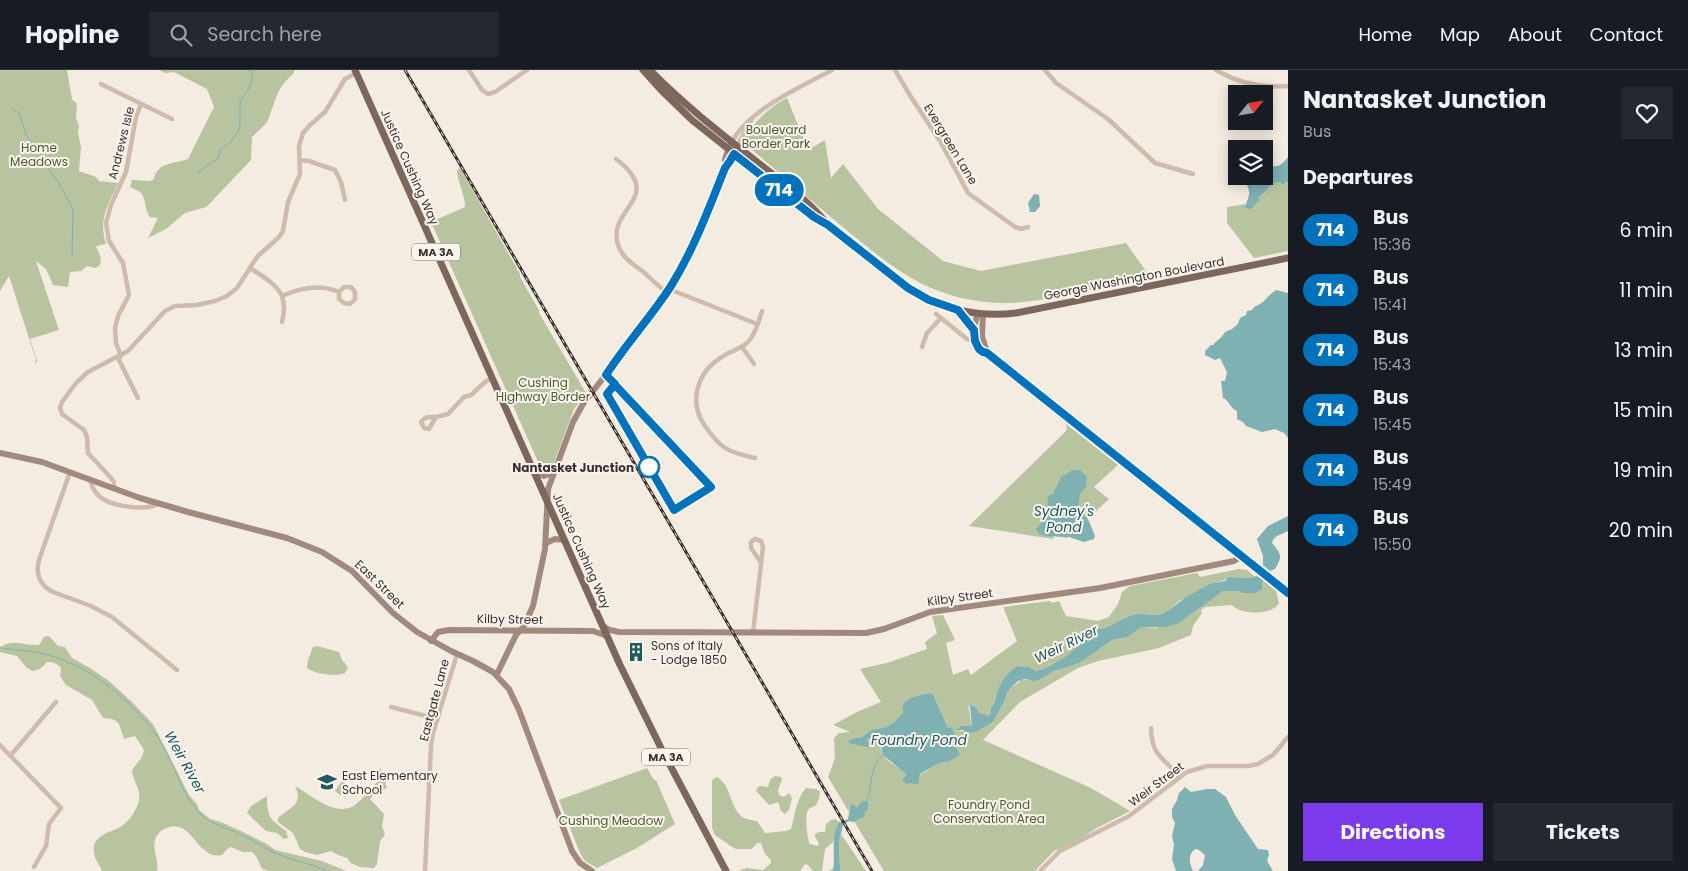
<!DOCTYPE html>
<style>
body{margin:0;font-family:Poppins,sans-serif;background:#242831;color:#f1f3f6;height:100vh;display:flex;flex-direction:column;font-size:19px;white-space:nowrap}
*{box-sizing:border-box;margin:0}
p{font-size:16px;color:#9ea1a6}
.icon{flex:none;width:28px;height:28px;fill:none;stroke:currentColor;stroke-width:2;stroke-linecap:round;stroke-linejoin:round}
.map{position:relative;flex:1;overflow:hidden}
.side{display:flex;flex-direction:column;background:#171b24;width:400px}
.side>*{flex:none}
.badge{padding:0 10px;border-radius:16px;font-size:18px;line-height:32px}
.needle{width:32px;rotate:60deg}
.buttons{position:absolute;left:1228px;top:15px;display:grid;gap:10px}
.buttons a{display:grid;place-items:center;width:45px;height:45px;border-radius:0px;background:#171b24;box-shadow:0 2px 12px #0003;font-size:25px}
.map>.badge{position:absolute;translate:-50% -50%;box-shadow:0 0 0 2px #fff}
h2{padding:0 15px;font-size:19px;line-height:45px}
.round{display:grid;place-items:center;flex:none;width:52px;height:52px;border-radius:0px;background:#242831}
.overview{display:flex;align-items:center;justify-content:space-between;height:85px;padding:0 15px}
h1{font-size:24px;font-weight:700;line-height:38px}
.primary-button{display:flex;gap:10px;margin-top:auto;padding:10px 15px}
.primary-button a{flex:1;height:58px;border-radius:0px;background:#7c3aed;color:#fff;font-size:20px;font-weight:700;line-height:58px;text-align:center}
.primary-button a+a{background:#242831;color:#f1f3f6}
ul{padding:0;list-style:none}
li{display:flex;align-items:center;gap:15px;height:60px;padding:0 15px}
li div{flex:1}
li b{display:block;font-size:19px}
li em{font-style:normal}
li .badge{min-width:55px;font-weight:700;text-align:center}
header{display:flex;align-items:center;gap:30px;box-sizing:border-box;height:70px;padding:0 25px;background:#171b24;border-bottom:1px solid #363941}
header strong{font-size:24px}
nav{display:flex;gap:28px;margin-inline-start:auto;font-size:18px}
.search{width:350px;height:45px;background:#242831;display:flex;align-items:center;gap:12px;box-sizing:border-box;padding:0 18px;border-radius:0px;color:#9ea1a6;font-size:19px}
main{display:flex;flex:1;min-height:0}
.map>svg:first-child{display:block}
.green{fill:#b8c4a0;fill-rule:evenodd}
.water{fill:#7fb0b2}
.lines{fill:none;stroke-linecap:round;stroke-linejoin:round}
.stream{stroke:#7fb0b2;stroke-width:1}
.street{stroke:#cdbbac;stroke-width:4.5}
.secondary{stroke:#a18a7d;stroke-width:6}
.primary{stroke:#7d675c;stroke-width:7}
.rail-casing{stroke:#3b302b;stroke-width:3}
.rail{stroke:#fbf5ee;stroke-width:1;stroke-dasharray:4;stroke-linecap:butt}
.line-casing{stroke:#fff;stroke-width:11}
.line{stroke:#0072bc;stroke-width:8}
.stop-dot{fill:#fff;stroke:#0072bc;stroke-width:2.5}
.labels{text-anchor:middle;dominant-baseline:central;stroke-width:4;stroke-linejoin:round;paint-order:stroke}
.shield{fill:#fbf5ee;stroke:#756b66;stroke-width:1}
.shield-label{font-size:11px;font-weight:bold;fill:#3b302b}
.park-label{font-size:12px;fill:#4a5a2e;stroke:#fbf5ee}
.street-label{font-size:12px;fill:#3b302b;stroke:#fbf5ee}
.stop-label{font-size:12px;font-weight:bold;fill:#3b302b;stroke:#fbf5ee;text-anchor:end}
.poi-label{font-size:12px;fill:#3b302b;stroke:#fbf5ee;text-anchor:start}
.water-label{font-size:14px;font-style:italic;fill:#1f5a5e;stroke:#fbf5ee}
</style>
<header>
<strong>Hopline</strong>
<div class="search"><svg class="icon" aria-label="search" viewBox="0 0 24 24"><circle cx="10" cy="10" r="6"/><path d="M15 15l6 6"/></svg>Search here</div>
<nav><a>Home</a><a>Map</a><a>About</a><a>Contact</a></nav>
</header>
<main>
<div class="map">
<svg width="1288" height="801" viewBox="0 0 1288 801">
<rect width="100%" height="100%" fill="#f4ebe1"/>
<g class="green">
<path d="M0 0H67L72 29 77 34 76 48 79 56 78 63 81 77 79 101 96 107 99 111 118 113C108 136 98 148 106 174L96 176 101 188 100 195 95 198 87 196 81 201 70 202 68 217 53 215 46 199 36 191 59 260 30 269 37 291 34 295 36 290 9 206 0 221Z"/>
<path d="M159 0H294V3C275 20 277 28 268 50 265 56 257 62 252 67L251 90 213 130 206 137 185 143 166 159 148 168 158 148 150 147C144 140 147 130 141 123 138 120 133 119 130 117L132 110 151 111 154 109C157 92 174 94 188 89L214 37 207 19 174 2 165 3Z"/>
<path d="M787 28 808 80 825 70 831 108 843 94 878 139 943 191 981 201 1126 173 1151 208C1125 213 1099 218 1073 223 1050 228 1028 233 1005 233 976 233 946 226 920 213 899 202 880 187 861 172 821 140 784 106 745 74L743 70C755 51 768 38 787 28Z"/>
<path d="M460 98 520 204V207L540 242 539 243 586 323 574 339 553 395C549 399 543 399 539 394L431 152 465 137C465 124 458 114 457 101Z"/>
<polygon points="1285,111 1288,112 1288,181 1254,188 1227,153 1227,137 1246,134 1245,136 1255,133 1272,114 1279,112 1284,115"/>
<polygon points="1066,354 1118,395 1094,417 1109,429 1067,468 1054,466 1053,469 969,456 1066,361 1067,357"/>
<path d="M1239 499 1247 500 1255 507 1250 508 1233 507 1205 517 1179 531 1169 540 1160 545 1138 544 1129 546 1103 559H1097L1095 562C1075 579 1063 594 1036 601 1031 599 1027 596 1021 596 1010 596 1000 613 997 622 995 628 995 632 991 637V644L989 646 978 643 975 636 968 635 972 656 958 661H978L993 652 1004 632 1008 621 1021 610 1041 609 1054 601 1079 592 1112 570 1128 567 1140 558 1147 557 1156 558 1201 535 1223 521H1238L1242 523 1263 516V510L1276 521 1279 533C1272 546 1241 545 1232 535L1205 537 1201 540 1202 543 1193 556 1191 565 1159 578 1098 591 1078 598 1020 632 983 670 1091 718 1130 741 1095 759 1077 771 1054 781 1035 801H884L854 751 864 747 851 733 849 742 828 707 835 688 834 668 839 663 850 662 833 655 859 641 881 632 860 599 887 593 927 579 925 572 937 563 932 546 943 545 955 570 946 573 953 605 968 599 971 605 1017 571 1003 537 1050 531 1052 533 1059 531 1066 546 1098 551 1109 547 1118 534 1122 522 1130 516 1197 503 1200 507ZM930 623 933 624 948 658H952L959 675 956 677 948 692 940 693 920 705 917 715C909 712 909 706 903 701 897 696 889 693 884 686 879 678 882 666 867 669L866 671 851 669 862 667 871 660 886 657 893 653 905 642 915 626Z"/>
<path d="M47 566 50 567 58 576 65 577 72 588 90 598 109 611 131 631 153 654 189 725 197 734 199 740 210 749 221 752 243 762 267 774 275 780 322 791 346 801H269L262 799 256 786 252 782H243L231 777 227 779 222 785C217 786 212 786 207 782 193 773 187 750 166 758 161 760 156 765 155 770 152 779 159 789 157 801H102C100 795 95 790 94 783 92 766 106 764 118 758 128 754 137 740 139 730 141 718 133 712 132 700L142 687 144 680 135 666 124 669 119 654 116 651 112 649 103 648 92 630 66 615 60 606 61 598C57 593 53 592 47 592L40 599 33 601 27 598 17 586 0 582V577C14 568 25 576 39 575L44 567Z"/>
<path d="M317 576 339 582 342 590 348 597 345 603C336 607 315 604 307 598L308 590 313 577Z"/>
<path d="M380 696 387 718 374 723 370 729 384 744 382 756 385 765 380 771 377 794 374 798 360 797 351 793 347 788 338 785 331 781 317 785 305 782 300 779 293 763 278 752V748C290 737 304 735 295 716 311 725 336 748 355 735 363 729 370 719 377 712L379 707Z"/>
<polygon points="647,698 654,710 656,710 675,754 637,778 597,798 585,791 580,783 559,730"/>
<polygon points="775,706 781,707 782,710 778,720 779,725 784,727 789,723 792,728 789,740 785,744 781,741 778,732 769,735 756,721 757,718 760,716 768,717 770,710"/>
<path d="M717 707C732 715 729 739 744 748 748 750 753 750 757 751L765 763 786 761 791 759C795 746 796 729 806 718L816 719 820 722 819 729 816 735C814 737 811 737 809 739 804 743 807 769 810 774L818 776 819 773 815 767V764L819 762H825L826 754 831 750 836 749 839 752 833 772 825 779 822 801H813L807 794 804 795 800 801H739L746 798 763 800 771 793V790L765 784 761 773H757L752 779H736L732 777 715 765 712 758V710Z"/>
<polygon points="342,711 344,712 350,718 345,723 340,725 335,721"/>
<path d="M267 726C267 747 270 749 286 761L288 768 284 769 277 763 266 761 247 743 251 736Z"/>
<polygon points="841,764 866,801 828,801 840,795 839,772"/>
</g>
<g class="water">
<path d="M1288 87V112H1285L1284 115 1279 112 1272 114 1259 128 1260 131H1258L1251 139 1245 138C1248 126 1252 125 1246 113L1253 115 1257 106H1264V98C1277 95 1279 99 1288 87Z"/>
<polygon points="1034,124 1039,125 1040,136 1035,142 1030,142 1028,133"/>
<path d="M1276 220 1288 223V368L1284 363 1275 359 1262 362 1246 356 1243 352 1237 349V341C1230 338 1229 330 1223 328L1221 311H1225L1227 302 1220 288 1215 290 1205 285V281L1211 275H1213C1217 270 1222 268 1225 262L1232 259 1238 254 1240 248 1246 245 1247 241 1252 240C1255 235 1258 236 1263 232 1267 228 1270 224 1276 220Z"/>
<polygon points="1073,400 1080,400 1087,407 1086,417 1080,424 1078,438 1089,451 1095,466 1094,469 1084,472 1069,467 1047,466 1041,465 1036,460 1047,445 1048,426 1053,424 1061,407"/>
<path d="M1288 446V461C1281 465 1274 465 1272 473 1281 484 1283 486 1275 499L1270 501 1263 495V486L1257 469 1268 456Z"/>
<path d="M1257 506 1263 510 1262 519 1256 523H1242L1238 521H1223L1177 554 1166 557H1147L1140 558 1128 567 1112 570 1079 593 1054 601 1041 609 1035 611 1025 609 1018 611 1008 621 1004 632 993 652 978 661 969 663 963 660H956L961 656H972L970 637 968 635 975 636C981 648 981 641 988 646L991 644V637C996 632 995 628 997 622 1000 612 1009 600 1018 596L1028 597 1036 601C1062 594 1075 578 1095 562L1097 558 1103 559 1129 546 1138 544 1160 545 1169 540 1186 527 1210 514 1225 511 1229 507 1250 508Z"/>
<path d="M930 623 933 624 948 658 952 657 959 675 956 677 960 685 948 692 940 693 920 704 918 715 911 713 906 714 902 709 906 706V704L883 685 881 675 877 671 871 668 867 669 869 676 867 677 848 673 851 669 862 667 871 660 886 657 893 653 904 642 902 637C907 626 920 625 930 623Z"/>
<path d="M1185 717 1191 722 1207 719H1215L1226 727 1235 745 1258 779 1268 780 1269 785 1267 791 1273 801H1198L1203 795 1205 785 1199 780 1195 779C1188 784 1189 794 1193 801H1176L1172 789 1174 775 1172 766 1175 753 1172 747V739L1177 730 1179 723Z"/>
<path d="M864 731 868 732V739L865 742 864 747 853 752 849 751 843 755 839 772 840 799V801H833C836 782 830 770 839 752H842L848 749 851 733 857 738 859 734Z"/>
</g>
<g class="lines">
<g class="stream">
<polyline points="12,39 19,43 26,65 40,83 47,97 58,112 70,133 73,140 72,186"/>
<polyline points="197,103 218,88 221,79 229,74 238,62 240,54 240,31 248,20 252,10 252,2 249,0"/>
<path d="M0 578C21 580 43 582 63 590 101 603 151 648 168 685 178 705 185 731 204 747 215 756 228 758 241 765 251 769 261 776 271 781 289 790 310 793 328 801"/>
<path d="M867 731C874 711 867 702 883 685"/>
</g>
<g class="street">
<polyline points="469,0 482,20 488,24 495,22 527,0"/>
<polyline points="895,0 911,27 940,71 968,123 1015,157 1021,159 1028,157"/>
<polyline points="1045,0 1056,13 1108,49 1155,93 1193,104"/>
<path d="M1216 0C1238 13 1263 18 1288 16"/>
<polyline points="101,14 172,49"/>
<path d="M732 72C749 39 801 17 832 0"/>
<polyline points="737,76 752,49"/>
<path d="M616 89C667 128 606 138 618 175 623 190 636 195 647 205 653 211 659 217 667 222"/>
<polyline points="300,90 309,91 335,100 341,112 345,130"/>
<path d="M250 198C273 213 290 221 282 252"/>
<polyline points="669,219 757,254"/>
<path d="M282 226C300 218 321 214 339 222V229L344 233 350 234 355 229V222L351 217H344L339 222"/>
<polyline points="936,244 967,269 972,271 982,269"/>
<polyline points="742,277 754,294"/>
<polyline points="922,277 927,263 941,248"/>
<polyline points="121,286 116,273 115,258 118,246 129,225 123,193 109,171 106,153 111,135 126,102 136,47 141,34"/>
<polyline points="118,288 138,328"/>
<path d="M436 347C430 347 425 346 421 352L424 358 429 359 436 347 448 344 464 327 471 325 485 312 492 308"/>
<path d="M755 388C728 382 721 379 705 356 688 332 697 302 722 287 730 281 741 279 748 272 756 264 759 250 762 241"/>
<path d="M70 402 39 490C35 505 40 515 53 522L91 536 112 547 177 600"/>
<path d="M90 409C92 418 96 425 103 429 114 436 148 442 158 433"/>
<polyline points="114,418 114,412 111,408 88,383 87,367 84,360 62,344 60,338 62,332 76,313 88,302 128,281 165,241 175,236 197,235 215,231 227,226 237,218 257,187 279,167 283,161 288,132 300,104 299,76 303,63 310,55 325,42 345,9 356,3"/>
<polyline points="753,563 763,477 761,471 755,469 751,472 751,478 760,491"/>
<polyline points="391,637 438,649"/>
<path d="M1151 658C1152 689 1164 686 1179 707"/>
<polyline points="0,675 61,738 49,754 46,776 34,797"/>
<polyline points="11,685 56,632"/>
<polyline points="425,801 431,676 433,663 457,584"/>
<polyline points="1040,801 1060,781 1129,746 1187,702 1207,696 1248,696 1258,694 1273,685 1288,667"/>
</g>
<g class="secondary">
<polyline points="725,98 725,89 730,75"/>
<path d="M978 244C973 256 969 280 987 283L1288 523"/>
<polyline points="983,244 982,266 987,283"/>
<polyline points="0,383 42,392 140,428 188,442 287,468 322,482 352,501 393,543 417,562 451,581 473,591 493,602 509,619 519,640 572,781 580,793 592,801"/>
<polyline points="534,401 544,406 553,403"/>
<polyline points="546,473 555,469 564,470"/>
<polyline points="603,556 610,560 619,562 866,563 884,559 930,542 1100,518 1234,491 1242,486"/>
<polyline points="431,571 438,562 449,560 593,561 607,566"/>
<polyline points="497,604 516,565 524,556 533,536 545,479 548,419 573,352 583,334 649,249 678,204 697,166 725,98 730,91 735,80"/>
</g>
<g class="primary">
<polyline points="355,0 620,595 662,680 726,801"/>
<path d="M643 0 661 20 692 50 814 147C829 156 843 167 857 179 909 220 946 251 1016 243L1288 188"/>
<path d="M650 0C684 35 723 65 761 95 783 112 807 130 825 151"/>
<polyline points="958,241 974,260"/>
</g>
<g class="rail-casing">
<polyline id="rail" points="405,0 872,801"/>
</g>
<use href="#rail" class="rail"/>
</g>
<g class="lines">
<g class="line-casing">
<path id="line" d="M617 317 711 417 674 440 607 324 615 314 606 305C626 274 651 247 671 216 694 179 709 138 725 98L730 91 734 84 814 147 828 155 908 218 929 230 958 240 974 260 975 271 979 279 983 282 987 283 1288 523"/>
</g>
<use href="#line" class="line"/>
</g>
<defs>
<g id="building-bare" transform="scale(1.5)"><path d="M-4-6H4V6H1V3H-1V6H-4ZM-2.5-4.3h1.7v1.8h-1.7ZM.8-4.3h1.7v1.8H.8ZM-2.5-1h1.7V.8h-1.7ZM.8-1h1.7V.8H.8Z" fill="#1f5a5e" stroke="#fbf5ee" stroke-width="2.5" paint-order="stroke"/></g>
<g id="school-bare" transform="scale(1.5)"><path d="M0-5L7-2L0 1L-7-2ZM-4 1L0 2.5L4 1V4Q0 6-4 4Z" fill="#1f5a5e" stroke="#fbf5ee" stroke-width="2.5" paint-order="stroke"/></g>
</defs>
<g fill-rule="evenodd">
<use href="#building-bare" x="636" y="582"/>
<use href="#school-bare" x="327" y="712"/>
</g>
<circle class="stop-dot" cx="649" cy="397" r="10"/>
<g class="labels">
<g class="shield">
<rect x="412" y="173.5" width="48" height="17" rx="4"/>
<rect x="642" y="678.5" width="48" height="17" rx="4"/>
</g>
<g class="shield-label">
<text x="436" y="182">MA 3A</text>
<text x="666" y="687">MA 3A</text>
</g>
<g class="park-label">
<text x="776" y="59">Boulevard<tspan x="776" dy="14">Border Park</tspan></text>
<text x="39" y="77">Home<tspan x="39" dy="14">Meadows</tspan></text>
<text x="543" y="312">Cushing<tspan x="543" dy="14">Highway Border</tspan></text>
<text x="989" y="734">Foundry Pond<tspan x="989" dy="14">Conservation Area</tspan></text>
<text x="611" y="750">Cushing Meadow</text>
</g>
<g class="street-label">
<text transform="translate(121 73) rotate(-76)">Andrews Isle</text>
<text transform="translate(951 74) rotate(59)">Evergreen Lane</text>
<text transform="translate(410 97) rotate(66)">Justice Cushing Way</text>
<text transform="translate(1134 208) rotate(-11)">George Washington Boulevard</text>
<text transform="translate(582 481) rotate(66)">Justice Cushing Way</text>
<text transform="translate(380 514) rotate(44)">East Street</text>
<text transform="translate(960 527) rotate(-8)">Kilby Street</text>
<text transform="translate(510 549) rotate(1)">Kilby Street</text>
<text transform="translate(434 630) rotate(-75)">Eastgate Lane</text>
<text transform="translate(1156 714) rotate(-37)">Weir Street</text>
</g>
<g class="stop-label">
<text x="634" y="397">Nantasket Junction</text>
</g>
<g class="poi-label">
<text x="651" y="575">Sons of Italy<tspan x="651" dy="14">- Lodge 1850</tspan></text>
<text x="342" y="705">East Elementary<tspan x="342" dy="14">School</tspan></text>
</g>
<g class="water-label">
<text x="1064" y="441">Sydney's<tspan x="1064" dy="16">Pond</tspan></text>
<text transform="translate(1066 574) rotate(-26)">Weir River</text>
<text x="919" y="670">Foundry Pond</text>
<text transform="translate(185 692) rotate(61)">Weir River</text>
</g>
</g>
</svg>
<div class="buttons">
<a><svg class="needle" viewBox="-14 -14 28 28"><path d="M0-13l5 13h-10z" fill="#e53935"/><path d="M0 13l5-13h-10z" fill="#9ea1a6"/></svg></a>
<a><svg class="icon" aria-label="layers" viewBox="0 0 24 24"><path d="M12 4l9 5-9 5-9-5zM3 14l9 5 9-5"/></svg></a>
</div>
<b class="badge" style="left:779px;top:120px;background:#0072bc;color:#fff">714</b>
</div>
<section class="side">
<div class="overview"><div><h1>Nantasket Junction</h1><p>Bus</p></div><a class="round"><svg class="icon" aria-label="heart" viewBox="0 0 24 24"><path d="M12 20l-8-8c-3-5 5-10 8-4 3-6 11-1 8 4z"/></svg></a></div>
<h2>Departures</h2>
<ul>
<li><span class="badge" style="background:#0072bc;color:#fff">714</span><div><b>Bus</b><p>15:36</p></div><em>6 min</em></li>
<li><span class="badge" style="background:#0072bc;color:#fff">714</span><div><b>Bus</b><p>15:41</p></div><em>11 min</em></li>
<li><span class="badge" style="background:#0072bc;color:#fff">714</span><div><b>Bus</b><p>15:43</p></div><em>13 min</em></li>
<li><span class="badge" style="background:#0072bc;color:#fff">714</span><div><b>Bus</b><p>15:45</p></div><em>15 min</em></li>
<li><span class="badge" style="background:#0072bc;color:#fff">714</span><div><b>Bus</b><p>15:49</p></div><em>19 min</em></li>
<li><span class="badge" style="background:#0072bc;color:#fff">714</span><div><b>Bus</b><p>15:50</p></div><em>20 min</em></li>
</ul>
<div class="primary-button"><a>Directions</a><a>Tickets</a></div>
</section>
</main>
